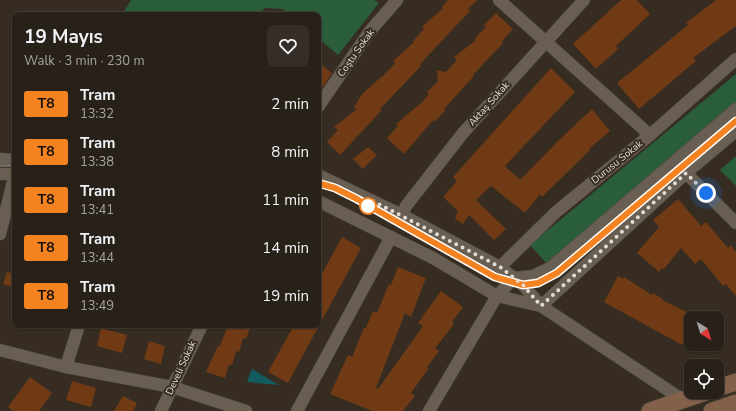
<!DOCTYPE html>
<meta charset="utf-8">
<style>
body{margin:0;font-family:"Nunito Sans",sans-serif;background:#342e26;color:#f1f3f6;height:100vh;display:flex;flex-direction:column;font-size:15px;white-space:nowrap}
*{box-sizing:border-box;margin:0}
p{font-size:13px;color:#a5a3a2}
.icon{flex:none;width:22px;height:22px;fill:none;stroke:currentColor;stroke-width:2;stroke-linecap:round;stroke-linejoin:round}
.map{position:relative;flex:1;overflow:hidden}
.details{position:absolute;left:12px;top:12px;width:309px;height:316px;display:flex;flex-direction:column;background:#282119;border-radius:8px;box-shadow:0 1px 3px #0004,0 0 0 1px #443e38}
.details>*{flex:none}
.badge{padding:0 8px;border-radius:3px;font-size:14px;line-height:26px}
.needle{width:26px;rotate:142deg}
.controls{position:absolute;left:684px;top:311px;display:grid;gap:8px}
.controls a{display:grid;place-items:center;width:40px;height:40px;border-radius:8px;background:#282119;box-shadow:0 1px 3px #0004,0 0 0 1px #443e38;font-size:20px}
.you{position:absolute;width:20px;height:20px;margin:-10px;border:3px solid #fff;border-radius:50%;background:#1a73e8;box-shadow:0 0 0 6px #1a73e833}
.map>.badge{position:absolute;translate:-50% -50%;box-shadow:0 0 0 2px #fff}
.round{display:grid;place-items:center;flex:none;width:42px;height:42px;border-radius:8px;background:#342e26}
.summary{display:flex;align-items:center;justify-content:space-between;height:68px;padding:0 12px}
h1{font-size:19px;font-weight:700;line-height:30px}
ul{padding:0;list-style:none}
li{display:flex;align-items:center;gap:12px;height:48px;padding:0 12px}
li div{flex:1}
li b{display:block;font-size:15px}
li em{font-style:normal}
li .badge{min-width:44px;font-weight:700;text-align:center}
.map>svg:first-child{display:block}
.green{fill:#2a5e3a}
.water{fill:#125c60}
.building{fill:#703a14}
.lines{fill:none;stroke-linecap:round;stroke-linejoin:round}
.street-casing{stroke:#50483f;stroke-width:13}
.secondary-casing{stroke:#50483f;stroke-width:18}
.street{stroke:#685e51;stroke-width:12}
.secondary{stroke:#83604a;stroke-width:17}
.tram{stroke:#9d958d;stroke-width:1}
.line-casing{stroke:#fff;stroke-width:9}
.line{stroke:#f58220;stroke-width:6}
.walk{stroke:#e2dcd5;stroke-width:4;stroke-dasharray:0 7.2}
.stop-dot{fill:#fff;stroke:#f58220;stroke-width:2}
.labels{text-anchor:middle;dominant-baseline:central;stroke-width:4;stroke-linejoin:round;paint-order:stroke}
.street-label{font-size:10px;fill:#e2dcd5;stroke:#362c21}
</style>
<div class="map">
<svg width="736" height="411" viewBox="0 0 736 411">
<rect width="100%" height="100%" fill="#362c21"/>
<g class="green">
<polygon points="131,0 374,0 379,3 338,55 318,38 318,15 290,15 282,9 265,8 258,15 122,15"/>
<polygon points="736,74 736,105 546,263 530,245"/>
<polygon points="736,156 736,186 720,170"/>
</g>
<polygon class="water" points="252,369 279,385 247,382"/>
<g class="building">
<polygon points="448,0 477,0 468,9 470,11 420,64 421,66 380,109 382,110 340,155 327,142 338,130 334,127 357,109 354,107 363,93 388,71 395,63 393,61 414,42 413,41 424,29 422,27 443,8 442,7"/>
<polygon points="621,0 637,0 650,14 616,46 618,49 596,69 573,44"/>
<polygon points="716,0 736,0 736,26 693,58 696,61 639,109 617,83 688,25 686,23"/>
<polygon points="496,13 513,29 502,41 503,43 473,75 474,76 444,109 446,110 434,122 433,120 404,154 387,138 398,126 396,124 421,103 429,94 427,92 438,81 437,70 446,72 457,60 454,57 476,40 475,38 486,27 484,25"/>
<polygon points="318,62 332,73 318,94"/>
<polygon points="551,68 575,92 505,166 520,180 559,140 592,109 610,131 589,149 590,150 542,197 540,194 525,213 491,186 476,200 506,229 494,240 469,215 463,224 455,219 458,211 443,197 457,181 453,177"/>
<polygon points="368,147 377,155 363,169 353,159"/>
<polygon points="678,199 701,226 706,222 728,248 731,245 736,252 736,296 726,284 723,286 701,259 695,264 681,248 664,269 662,268 659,272 637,253 659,227 653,220"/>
<polygon points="342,237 361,248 288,383 268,372 294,325 318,325 318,281"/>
<polygon points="398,267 426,278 411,317 405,313 376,388 378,389 423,326 418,323 441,291 463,307 452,322 454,324 435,348 439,351 427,367 429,368 411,393 415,396 403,411 372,411 330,394 348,355 352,357 364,328 366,328 373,311 377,313 389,284 391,285"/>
<polygon points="7,272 15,274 15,288 3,284"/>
<polygon points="618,276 623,279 624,277 652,295 653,293 663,299 662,300 693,315 691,317 691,329 682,345 604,302"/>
<polygon points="228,325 251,325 246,339 243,338 239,352 236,351 232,365 229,365 225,378 206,372 218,346 220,346"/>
<polygon points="101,328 127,335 122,353 97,346"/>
<polygon points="149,341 165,346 161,364 144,359"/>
<polygon points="30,377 52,393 39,411 13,411 8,407"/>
<polygon points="72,381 96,388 91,407 66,400"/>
<polygon points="123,396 137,403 133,411 114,411"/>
</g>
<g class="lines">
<g class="street-casing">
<g id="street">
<polyline points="499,0 650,135"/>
<polyline points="318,107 370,31 397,0"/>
<polyline points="0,159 15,160"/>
<polyline points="686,173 736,223"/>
<polyline points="0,174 15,174"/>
<polyline points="318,175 402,215 500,267 523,285 541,306 683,400"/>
<polyline points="318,201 433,258 497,296 541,306"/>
<polyline points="402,215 406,206 463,133 584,0"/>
<polyline points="0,234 15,174"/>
<polyline points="500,267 556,212 650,135 736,59"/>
<polyline points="541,306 686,173 736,131"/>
<polyline points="0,350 66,367 172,387 246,411"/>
<polyline points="66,367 79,325"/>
<polyline points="161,411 202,325"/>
<polyline points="297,411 391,237"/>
<polyline points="429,411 497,296 514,278 533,276 550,268 736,109"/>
</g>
</g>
<g class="secondary-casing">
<g id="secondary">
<polyline points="717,388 736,382"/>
<polyline points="650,411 706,392"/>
<polyline points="712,411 736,403"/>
</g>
</g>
<use href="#street" class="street"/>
<use href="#secondary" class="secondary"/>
<g class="tram">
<polyline points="0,166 15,166"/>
<polyline points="318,183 335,188 357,199 495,277 523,285 538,283 557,273 736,121"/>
</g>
</g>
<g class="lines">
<g class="line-casing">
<polyline id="line" points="318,183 335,188 357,199 495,277 523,285 538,283 557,273 736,121"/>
</g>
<use href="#line" class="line"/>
<polyline class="walk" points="368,206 373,201 500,267 523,285 541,306 686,173 706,193"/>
</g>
<circle class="stop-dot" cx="368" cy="206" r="8"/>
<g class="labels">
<g class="street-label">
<text transform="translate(356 53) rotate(-55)">Coştu Sokak</text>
<text transform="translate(489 104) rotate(-48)">Aktaş Sokak</text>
<text transform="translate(617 162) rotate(-39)">Durusu Sokak</text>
<text transform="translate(181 368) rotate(-65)">Develi Sokak</text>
</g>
</g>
</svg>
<div class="controls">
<a><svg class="needle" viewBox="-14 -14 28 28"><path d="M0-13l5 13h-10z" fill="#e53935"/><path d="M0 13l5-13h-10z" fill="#a5a3a2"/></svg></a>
<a><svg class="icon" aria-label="locate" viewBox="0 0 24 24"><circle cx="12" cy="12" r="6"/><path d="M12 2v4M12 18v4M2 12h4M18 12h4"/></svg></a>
</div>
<div class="you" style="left:706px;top:193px"></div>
<section class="details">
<div class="summary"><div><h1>19 Mayıs</h1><p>Walk · 3 min · 230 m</p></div><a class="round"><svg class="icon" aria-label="heart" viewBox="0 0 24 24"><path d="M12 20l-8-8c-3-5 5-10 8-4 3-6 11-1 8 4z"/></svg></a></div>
<ul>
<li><span class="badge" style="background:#f58220;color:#111">T8</span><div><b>Tram</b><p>13:32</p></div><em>2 min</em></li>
<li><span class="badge" style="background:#f58220;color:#111">T8</span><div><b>Tram</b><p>13:38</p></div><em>8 min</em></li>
<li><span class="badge" style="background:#f58220;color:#111">T8</span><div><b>Tram</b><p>13:41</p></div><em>11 min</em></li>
<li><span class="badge" style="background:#f58220;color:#111">T8</span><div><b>Tram</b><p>13:44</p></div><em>14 min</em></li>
<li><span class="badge" style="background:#f58220;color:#111">T8</span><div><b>Tram</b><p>13:49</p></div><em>19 min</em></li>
</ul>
</section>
</div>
